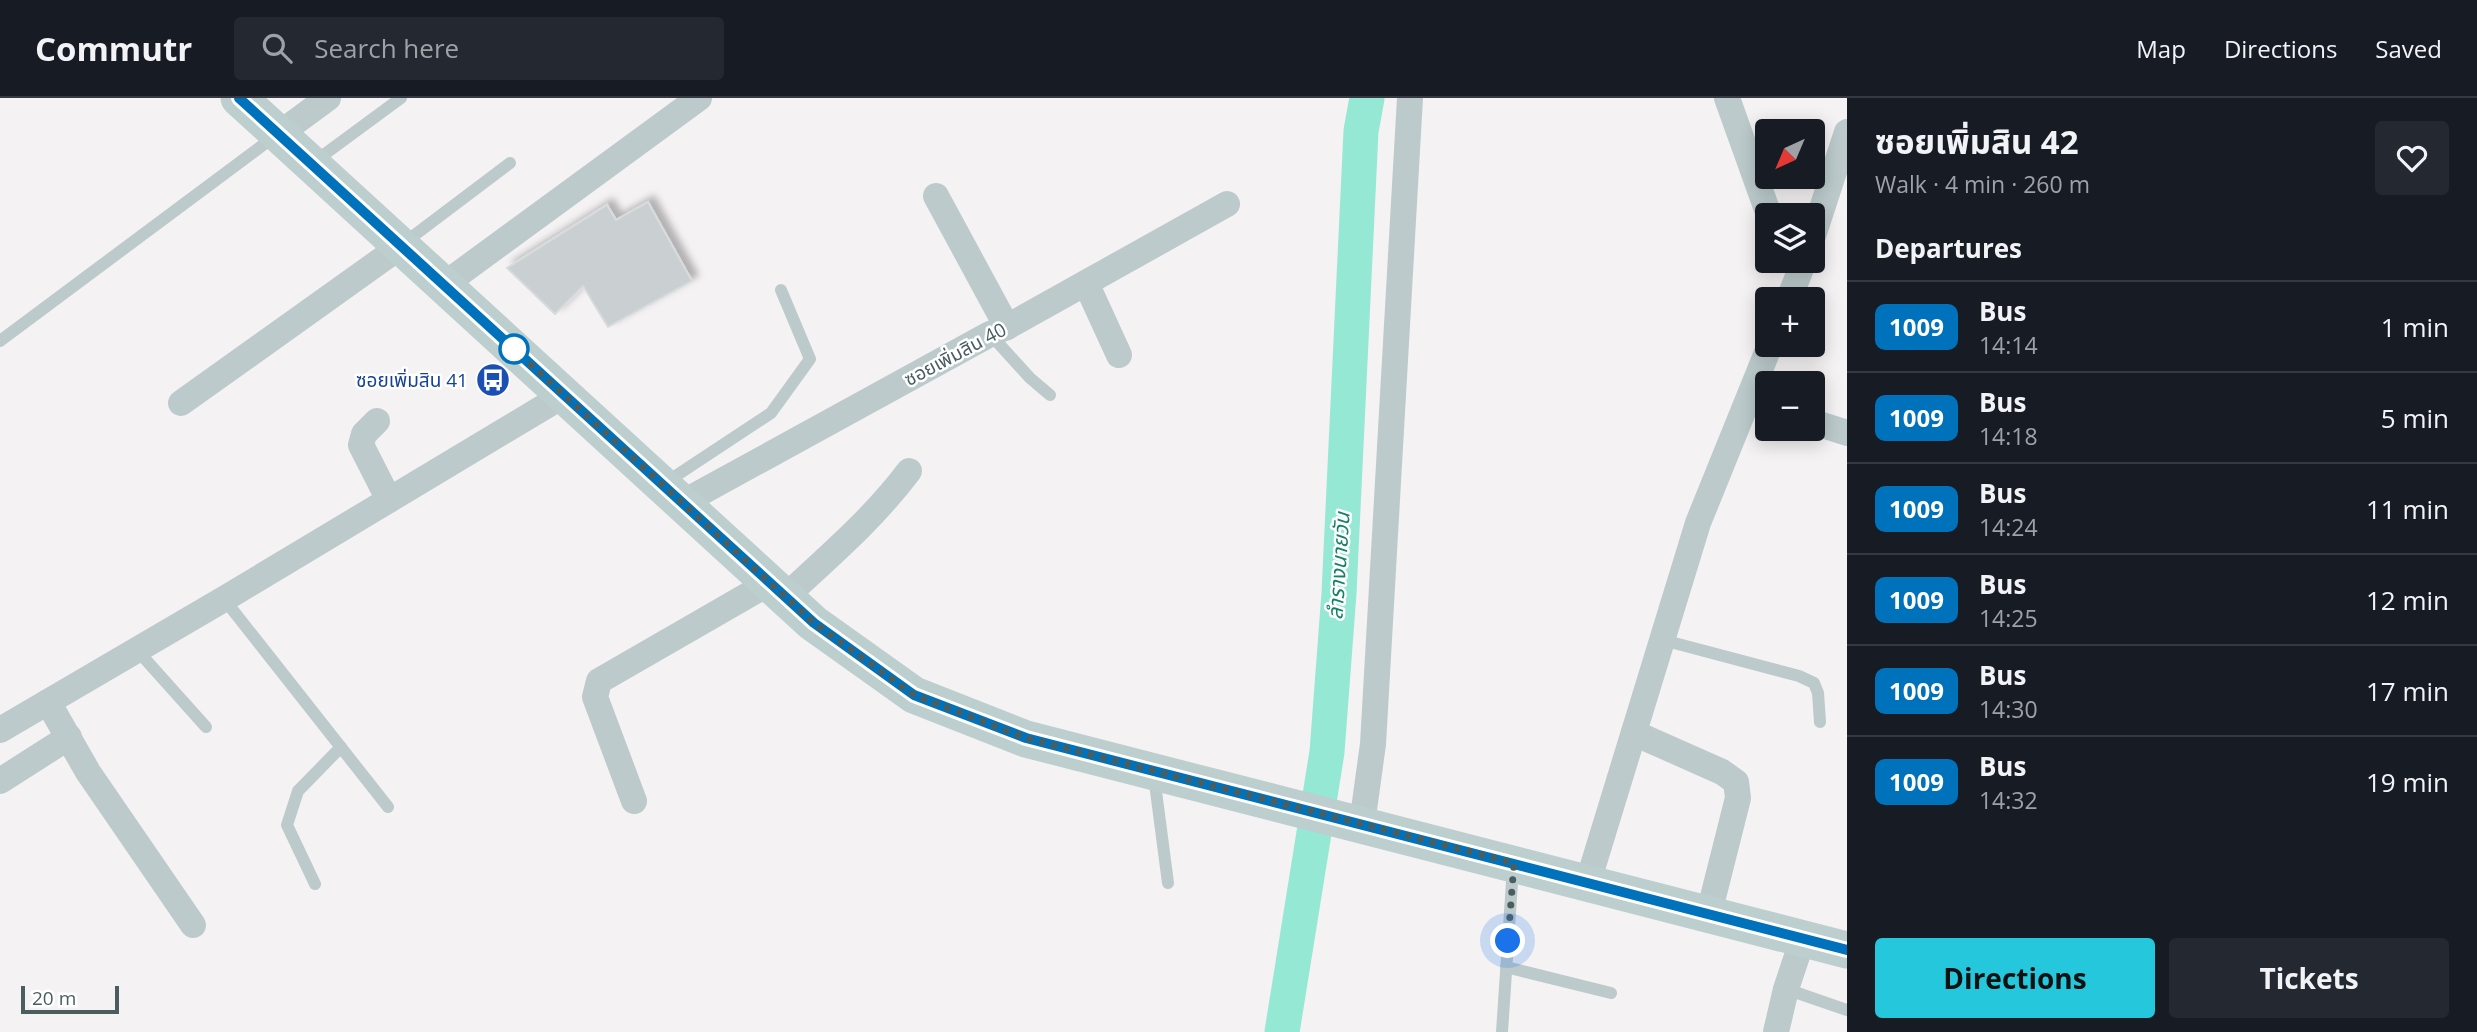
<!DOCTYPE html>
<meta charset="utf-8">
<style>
body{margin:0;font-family:"Open Sans","Noto Sans Thai",sans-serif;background:#242831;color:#f1f3f6;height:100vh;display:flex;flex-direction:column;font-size:26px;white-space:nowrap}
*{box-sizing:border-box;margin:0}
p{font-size:23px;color:#9ea1a6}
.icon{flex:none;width:38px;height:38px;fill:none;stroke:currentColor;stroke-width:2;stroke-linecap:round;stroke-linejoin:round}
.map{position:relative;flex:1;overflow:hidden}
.details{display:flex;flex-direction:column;background:#171b24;width:630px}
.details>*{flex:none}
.badge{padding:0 14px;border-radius:10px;font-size:24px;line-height:46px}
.needle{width:46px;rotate:224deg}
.controls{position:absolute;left:1755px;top:21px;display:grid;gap:14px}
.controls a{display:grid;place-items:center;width:70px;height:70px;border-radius:7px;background:#171b24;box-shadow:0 4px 18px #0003;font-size:35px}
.scale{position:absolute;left:21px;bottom:18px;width:98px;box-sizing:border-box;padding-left:7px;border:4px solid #4b5e5f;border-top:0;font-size:19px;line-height:24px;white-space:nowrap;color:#4b5e5f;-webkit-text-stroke:5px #fff;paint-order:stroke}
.you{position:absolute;width:35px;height:35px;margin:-18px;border:5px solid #fff;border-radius:50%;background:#1a73e8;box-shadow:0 0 0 10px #1a73e833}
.map>.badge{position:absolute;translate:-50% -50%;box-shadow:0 0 0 4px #fff}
h2{padding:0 28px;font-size:26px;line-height:63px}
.round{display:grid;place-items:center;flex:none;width:74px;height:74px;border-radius:7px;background:#242831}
.headline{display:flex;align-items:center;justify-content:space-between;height:119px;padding:0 28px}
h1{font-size:33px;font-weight:700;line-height:52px}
.button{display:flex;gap:14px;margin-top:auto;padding:14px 28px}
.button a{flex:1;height:80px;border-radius:7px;background:#25c7dc;color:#111;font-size:28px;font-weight:700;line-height:80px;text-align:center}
.button a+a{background:#242831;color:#f1f3f6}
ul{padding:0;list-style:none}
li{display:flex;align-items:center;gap:21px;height:91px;padding:0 28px;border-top:2px solid #363941}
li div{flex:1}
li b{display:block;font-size:26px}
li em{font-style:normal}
li .badge{min-width:77px;font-weight:700;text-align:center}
header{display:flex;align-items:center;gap:42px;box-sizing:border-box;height:98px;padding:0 35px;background:#171b24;border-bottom:2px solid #363941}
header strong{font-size:33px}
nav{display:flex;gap:38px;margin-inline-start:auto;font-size:24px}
.search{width:490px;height:63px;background:#242831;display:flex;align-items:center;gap:18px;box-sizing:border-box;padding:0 24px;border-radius:7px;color:#9ea1a6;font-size:26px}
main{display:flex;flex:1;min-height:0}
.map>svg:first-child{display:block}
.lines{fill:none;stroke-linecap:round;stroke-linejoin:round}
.canal{stroke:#94e8d4;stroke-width:35}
.building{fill:#cad0d1;stroke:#d7dbdd;stroke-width:2;filter:url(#shadow)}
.lane{stroke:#bccacb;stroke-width:12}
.street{stroke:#bccacb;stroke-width:26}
.secondary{stroke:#bdcecf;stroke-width:37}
.line-casing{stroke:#fff;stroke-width:16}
.line{stroke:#0072bc;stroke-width:10}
.walk{stroke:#4b5e5f;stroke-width:7;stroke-dasharray:0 12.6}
.stop-dot{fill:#fff;stroke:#0072bc;stroke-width:3.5}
.labels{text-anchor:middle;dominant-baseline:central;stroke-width:5;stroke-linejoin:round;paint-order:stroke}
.street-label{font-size:19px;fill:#4b5e5f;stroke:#fff}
.transit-label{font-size:19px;fill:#164399;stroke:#fff;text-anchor:end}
.water-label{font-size:21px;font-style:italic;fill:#148268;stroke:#fff}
</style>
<header>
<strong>Commutr</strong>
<div class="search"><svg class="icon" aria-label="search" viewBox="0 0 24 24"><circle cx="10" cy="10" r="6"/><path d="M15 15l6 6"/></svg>Search here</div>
<nav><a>Map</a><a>Directions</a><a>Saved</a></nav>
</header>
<main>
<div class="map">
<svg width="1847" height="934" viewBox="0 0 1847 934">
<defs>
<filter id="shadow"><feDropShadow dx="6" dy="-6" stdDeviation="3.5" flood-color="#0004"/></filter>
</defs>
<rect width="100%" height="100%" fill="#f4f2f3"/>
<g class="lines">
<polyline class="canal" points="1282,934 1327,654 1339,495 1361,33 1367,0"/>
</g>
<polygon class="building" points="648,104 692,183 608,229 583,188 555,216 507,170 607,107 616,122"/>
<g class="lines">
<g class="lane">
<polyline points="314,64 401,0"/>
<polyline points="404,145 510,65"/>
<polyline points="990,236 1030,280 1050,297"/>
<polyline points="0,243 275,38"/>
<polyline points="665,385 771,315 810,261 781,192"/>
<polyline points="224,501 388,709"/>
<polyline points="1663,542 1799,578 1814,585 1818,595 1820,624"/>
<polyline points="137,552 206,629"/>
<polyline points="1154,678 1168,785"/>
<polyline points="315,786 287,727 298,693 341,649"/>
<polyline points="1506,869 1611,895"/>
<polyline points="1786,891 1847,912"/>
<polyline points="1502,934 1513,769"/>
</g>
<g class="street">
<polyline points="1727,0 1769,117"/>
<polyline points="279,36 328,0"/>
<polyline points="936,98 1007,229"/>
<polyline points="1813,138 1847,34"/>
<polyline points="1086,185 1119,257"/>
<polyline points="445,186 699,0"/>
<polyline points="1789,201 1804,163"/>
<polyline points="181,305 401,148"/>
<polyline points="377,323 364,336 361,347 389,402"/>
<polyline points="1813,324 1847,335"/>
<polyline points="682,405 990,236 1007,229 1227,106"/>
<path d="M785 499C828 459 873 421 909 373"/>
<polyline points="48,604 88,674 193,827"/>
<polyline points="0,632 224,501 564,297"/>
<polyline points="1634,635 1722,674 1736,684 1738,700 1709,815"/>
<polyline points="0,683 69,639"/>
<polyline points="634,703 595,599 599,583 769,485"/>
<polyline points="1362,726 1373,646 1410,0"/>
<polyline points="1588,784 1698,425 1770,247"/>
<polyline points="1776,934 1786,891 1803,840"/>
</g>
<polyline class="secondary" points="239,0 813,525 914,597 1026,641 1847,852"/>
</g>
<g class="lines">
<g class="line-casing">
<polyline id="line" points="239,0 814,525 914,597 1026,640 1847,852"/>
</g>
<use href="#line" class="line"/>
<polyline class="walk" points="514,251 504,242 814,525 914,597 1026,640 1514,765 1508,843"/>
</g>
<defs>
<g id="bus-disc" transform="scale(1.75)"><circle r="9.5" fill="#1a4fb4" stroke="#fff"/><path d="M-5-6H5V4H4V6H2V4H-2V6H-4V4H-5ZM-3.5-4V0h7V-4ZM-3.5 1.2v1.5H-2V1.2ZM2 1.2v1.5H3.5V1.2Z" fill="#fff"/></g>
</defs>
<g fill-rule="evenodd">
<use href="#bus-disc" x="493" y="282"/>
</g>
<circle class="stop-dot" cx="514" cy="251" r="14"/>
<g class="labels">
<g class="street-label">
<text transform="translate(955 256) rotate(-28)">ซอยเพิ่มสิน 40</text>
</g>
<g class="transit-label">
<text x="468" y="282">ซอยเพิ่มสิน 41</text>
</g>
<g class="water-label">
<text transform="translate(1338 468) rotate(-86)">ลำรางนายวัน</text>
</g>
</g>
</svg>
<div class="controls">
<a><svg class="needle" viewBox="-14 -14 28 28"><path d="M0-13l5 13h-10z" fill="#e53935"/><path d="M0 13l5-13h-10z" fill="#9ea1a6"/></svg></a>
<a><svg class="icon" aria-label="layers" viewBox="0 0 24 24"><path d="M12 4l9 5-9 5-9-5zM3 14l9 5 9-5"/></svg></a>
<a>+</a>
<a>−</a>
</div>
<div class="scale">20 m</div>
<div class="you" style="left:1508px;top:843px"></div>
</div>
<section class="details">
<div class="headline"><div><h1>ซอยเพิ่มสิน 42</h1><p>Walk · 4 min · 260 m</p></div><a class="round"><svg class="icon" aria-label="heart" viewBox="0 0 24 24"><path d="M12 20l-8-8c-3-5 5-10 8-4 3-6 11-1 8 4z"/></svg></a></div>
<h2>Departures</h2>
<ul>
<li><span class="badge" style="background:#0072bc;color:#fff">1009</span><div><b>Bus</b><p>14:14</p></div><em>1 min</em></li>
<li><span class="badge" style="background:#0072bc;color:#fff">1009</span><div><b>Bus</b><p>14:18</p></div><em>5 min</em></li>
<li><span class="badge" style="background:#0072bc;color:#fff">1009</span><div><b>Bus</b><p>14:24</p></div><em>11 min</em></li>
<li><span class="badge" style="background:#0072bc;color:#fff">1009</span><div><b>Bus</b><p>14:25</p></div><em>12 min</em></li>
<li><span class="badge" style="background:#0072bc;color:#fff">1009</span><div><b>Bus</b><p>14:30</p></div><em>17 min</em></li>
<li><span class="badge" style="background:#0072bc;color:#fff">1009</span><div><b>Bus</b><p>14:32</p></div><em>19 min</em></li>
</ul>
<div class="button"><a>Directions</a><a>Tickets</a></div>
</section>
</main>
